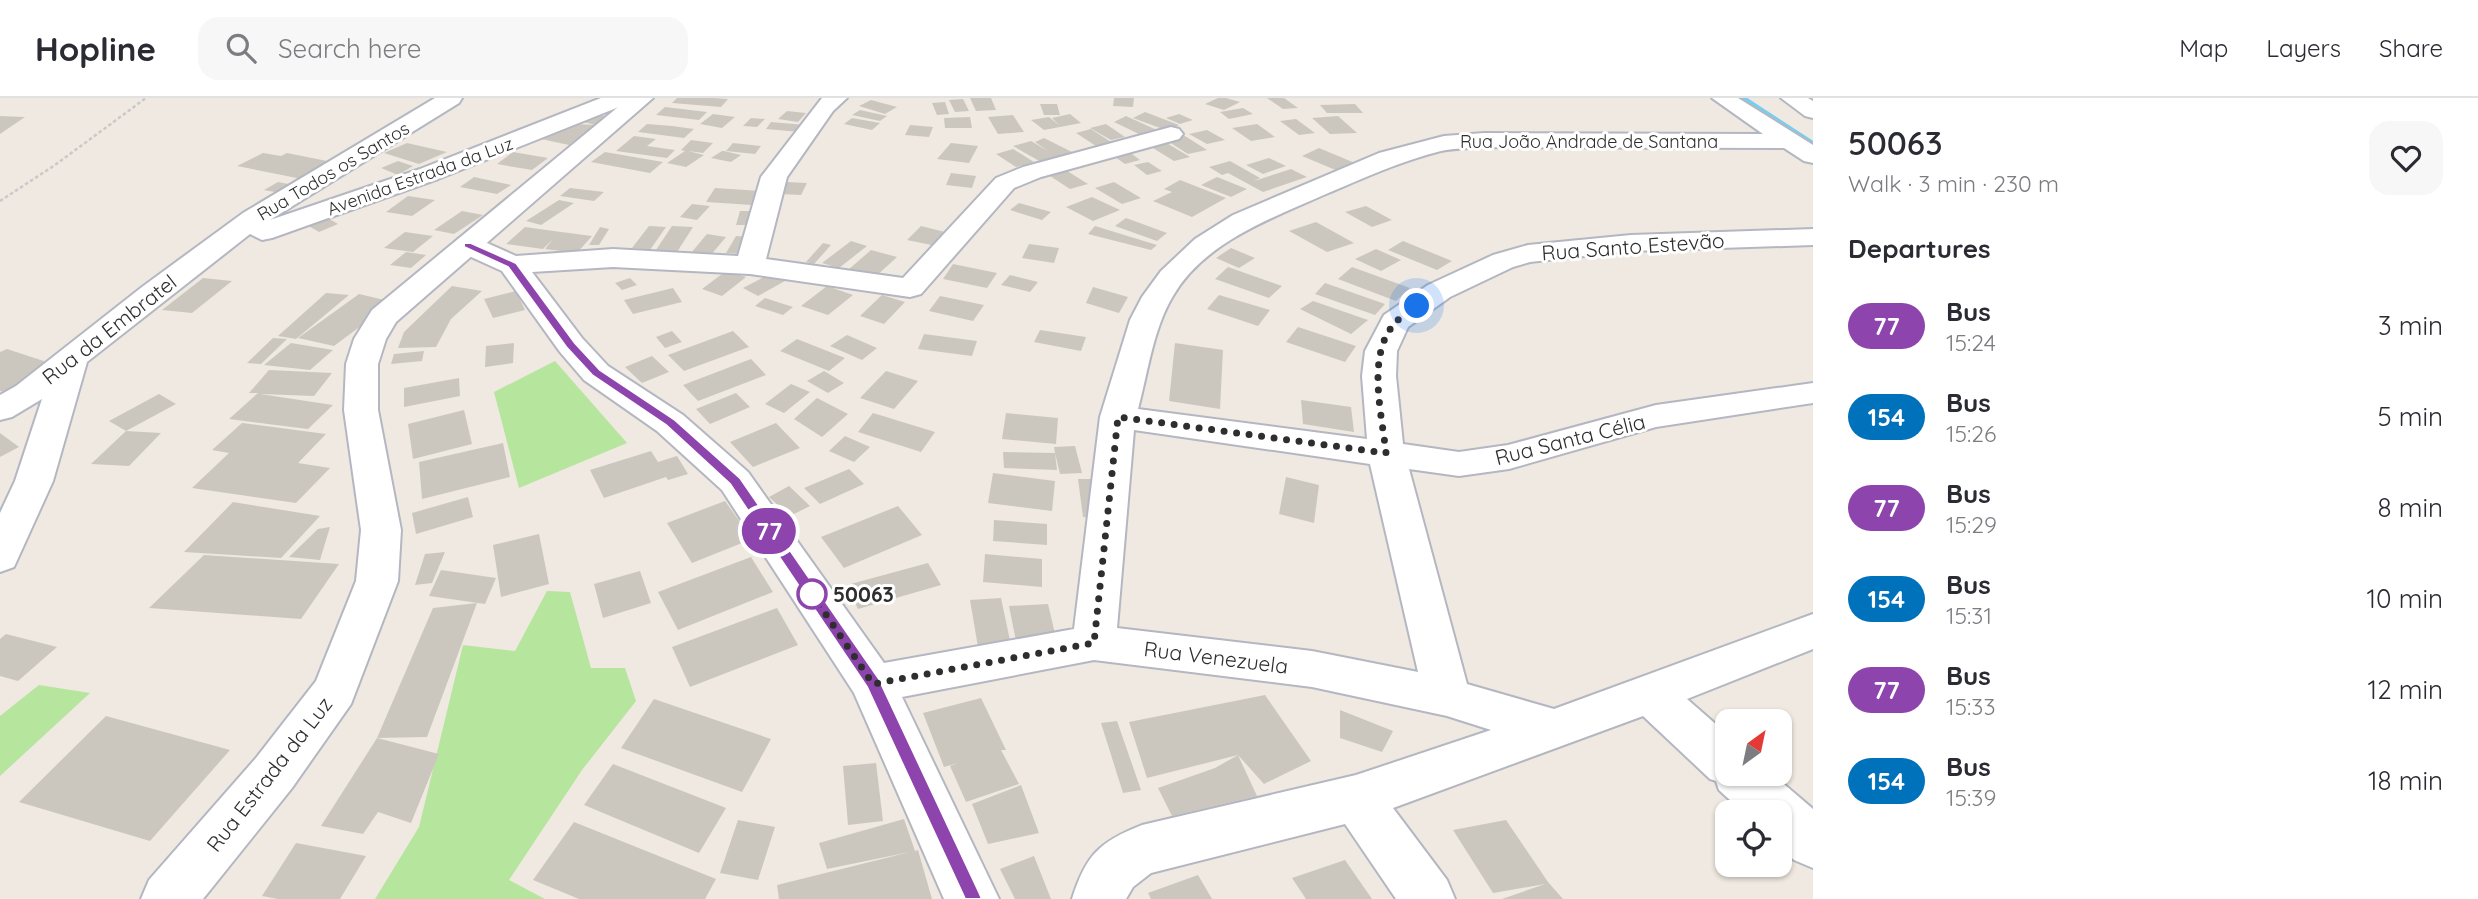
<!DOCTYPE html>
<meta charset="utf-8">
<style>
body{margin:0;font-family:Quicksand,sans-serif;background:#f7f7f7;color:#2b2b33;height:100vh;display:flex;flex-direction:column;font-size:26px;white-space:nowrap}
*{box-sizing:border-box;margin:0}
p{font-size:23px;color:#7c7c81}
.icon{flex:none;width:38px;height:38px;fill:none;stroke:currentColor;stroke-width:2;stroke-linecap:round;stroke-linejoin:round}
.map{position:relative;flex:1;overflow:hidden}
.drawer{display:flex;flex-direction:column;background:#fff;width:665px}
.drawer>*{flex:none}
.badge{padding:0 14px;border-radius:23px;font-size:24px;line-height:46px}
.needle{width:46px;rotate:33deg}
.buttons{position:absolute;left:1715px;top:611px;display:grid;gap:14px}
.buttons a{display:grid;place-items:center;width:77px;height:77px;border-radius:14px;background:#fff;box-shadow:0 2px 5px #0004;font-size:35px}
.you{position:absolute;width:35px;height:35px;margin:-18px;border:5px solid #fff;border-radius:50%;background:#1a73e8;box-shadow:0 0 0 10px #1a73e833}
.map>.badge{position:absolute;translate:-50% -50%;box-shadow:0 0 0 4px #fff}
h2{padding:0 35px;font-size:26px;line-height:63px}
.round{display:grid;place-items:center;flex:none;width:74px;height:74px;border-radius:21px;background:#f7f7f7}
.head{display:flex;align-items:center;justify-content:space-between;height:119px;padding:0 35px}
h1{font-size:33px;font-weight:600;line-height:52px}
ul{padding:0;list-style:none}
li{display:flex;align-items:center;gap:21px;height:91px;padding:0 35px}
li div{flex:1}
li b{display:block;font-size:26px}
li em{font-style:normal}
li .badge{min-width:77px;font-weight:700;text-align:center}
header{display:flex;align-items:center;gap:42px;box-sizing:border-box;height:98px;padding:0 35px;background:#fff;border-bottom:2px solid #e1e1e2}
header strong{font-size:33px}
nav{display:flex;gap:38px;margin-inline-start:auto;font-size:24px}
.search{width:490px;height:63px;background:#f7f7f7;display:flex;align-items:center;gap:18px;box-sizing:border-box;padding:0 24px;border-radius:21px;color:#7c7c81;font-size:26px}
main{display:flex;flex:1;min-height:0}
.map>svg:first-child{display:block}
.green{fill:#b6e59e}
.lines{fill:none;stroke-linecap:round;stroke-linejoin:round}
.stream{stroke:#75cff0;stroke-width:7}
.building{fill:#cbc7bf}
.minor-casing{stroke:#b4b7c1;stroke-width:4}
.secondary-casing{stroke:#b4b7c1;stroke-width:4}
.path{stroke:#c9c9c9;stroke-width:2.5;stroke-dasharray:3.5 2.5;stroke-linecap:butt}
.minor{fill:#fff;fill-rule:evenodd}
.secondary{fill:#fff;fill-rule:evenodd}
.line{fill:#8e44ad;stroke:#fff;stroke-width:2}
.walk{stroke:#2e2e2e;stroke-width:7;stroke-dasharray:0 12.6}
.stop-dot{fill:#fff;stroke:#8e44ad;stroke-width:3.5}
.labels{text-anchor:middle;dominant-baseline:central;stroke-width:6;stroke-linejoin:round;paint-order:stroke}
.far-street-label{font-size:18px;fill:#2e2e2e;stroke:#fff}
.street-label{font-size:21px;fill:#2e2e2e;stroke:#fff}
.stop-label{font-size:21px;font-weight:bold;fill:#2e2e2e;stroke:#fff;text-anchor:start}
</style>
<header>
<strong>Hopline</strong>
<div class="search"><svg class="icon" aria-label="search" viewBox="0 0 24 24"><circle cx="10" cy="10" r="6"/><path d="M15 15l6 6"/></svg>Search here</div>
<nav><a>Map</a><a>Layers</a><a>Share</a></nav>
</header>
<main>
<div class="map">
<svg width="1813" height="801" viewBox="0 0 1813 801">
<rect width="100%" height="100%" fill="#efe9e1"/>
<g class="green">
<polygon points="555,263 627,345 519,390 494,294"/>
<polygon points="547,493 570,494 591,570 625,570 636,603 582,672 509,782 545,801 375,801 419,729 463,547 515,553"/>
<polygon points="39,587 90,595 0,678 0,618"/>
</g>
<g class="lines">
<polyline class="stream" points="1741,0 1813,47"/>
</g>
<g class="building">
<polygon points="677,0 714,0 728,1 721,9 672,5"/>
<polygon points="970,0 991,0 996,12 976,13"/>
<polygon points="1114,0 1134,0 1133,9 1113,8"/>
<polygon points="1218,0 1226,0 1240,4 1224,12 1205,6"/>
<polygon points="1267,0 1284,0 1298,10 1283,11"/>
<polygon points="963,1 969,13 955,14 949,2"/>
<polygon points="871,2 897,9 885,16 859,8"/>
<polygon points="945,4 949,16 937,17 932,5"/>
<polygon points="1040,6 1057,6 1060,17 1044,17"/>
<polygon points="1355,6 1363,15 1327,15 1320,7"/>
<polygon points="665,9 707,14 699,22 656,17"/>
<polygon points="1243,10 1253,16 1229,21 1220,14"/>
<polygon points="860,12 887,18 880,23 852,17"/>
<polygon points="787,13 806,15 798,24 778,21"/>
<polygon points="1145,14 1179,27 1168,33 1133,20"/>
<polygon points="597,16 612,20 595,27 569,47 541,41 577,26 595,27 584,24"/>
<polygon points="713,16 735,19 722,30 700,26"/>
<polygon points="1070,16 1081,25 1044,32 1031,22 1049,19 1060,28 1052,20"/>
<polygon points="1179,16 1193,22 1180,26 1166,20"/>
<polygon points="1013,17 1024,34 998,36 988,19"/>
<polygon points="0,18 25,19 0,36"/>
<polygon points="1126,18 1159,33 1141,37 1114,24"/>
<polygon points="1338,18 1357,35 1330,36 1312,20"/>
<polygon points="970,19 972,30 945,30 944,20"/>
<polygon points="751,20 765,21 757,29 743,28"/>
<polygon points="852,20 880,25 872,32 844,26"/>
<polygon points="1296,21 1315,35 1299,37 1280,23"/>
<polygon points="771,24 805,27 800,34 766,31"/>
<polygon points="647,26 672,28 694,31 684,40 638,34"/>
<polygon points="1106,26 1125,39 1111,42 1090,30"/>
<polygon points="1257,26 1275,39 1251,43 1232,30"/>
<polygon points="910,27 933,29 929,39 905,37"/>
<polygon points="1091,31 1111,44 1096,48 1076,35"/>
<polygon points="1207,32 1225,42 1207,46 1189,36"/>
<polygon points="634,38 656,41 647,48 675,52 667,60 616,53"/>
<polygon points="1185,38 1207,52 1188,56 1166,42"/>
<polygon points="1044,40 1072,54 1041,64 1013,48 1031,43 1048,53 1035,44"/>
<polygon points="691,42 713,45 703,55 688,53 704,57 686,69 667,65 685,53 681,52"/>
<polygon points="1165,44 1190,59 1174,63 1148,47"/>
<polygon points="407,45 447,54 419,66 384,55"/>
<polygon points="733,45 761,48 755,56 726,53"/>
<polygon points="951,45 978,48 969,65 937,61"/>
<polygon points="1319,50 1355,65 1338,73 1302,58"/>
<polygon points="1013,51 1034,64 1016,69 996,56"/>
<polygon points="722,53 724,53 741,57 731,64 711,60"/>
<polygon points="1128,53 1140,62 1125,66 1112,57"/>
<polygon points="513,54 548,60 532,72 497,66"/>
<polygon points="605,54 663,64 650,75 591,64"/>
<polygon points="263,55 281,58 287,55 342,66 312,83 237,68"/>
<polygon points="1269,60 1286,68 1263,76 1246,67"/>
<polygon points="398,63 413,68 398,77 381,70"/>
<polygon points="1230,63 1260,80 1254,83 1291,71 1307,79 1263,94 1228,75 1222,77 1209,69"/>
<polygon points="1148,64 1162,73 1147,77 1134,67"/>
<polygon points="1064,71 1088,86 1070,91 1047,76"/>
<polygon points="951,75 976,78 972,90 946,87"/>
<polygon points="474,79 511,87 497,96 460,89"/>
<polygon points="1217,79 1247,91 1231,99 1201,87"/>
<polygon points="1180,82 1226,100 1192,119 1153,103 1172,94 1164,91"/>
<polygon points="278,84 299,88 285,96 264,92"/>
<polygon points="786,84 807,85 801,97 779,96"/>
<polygon points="1114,84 1141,100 1122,106 1095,90"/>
<polygon points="570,90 604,94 594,103 560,98"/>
<polygon points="715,90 761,93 752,107 706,104"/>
<polygon points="408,98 435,102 412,118 386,114"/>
<polygon points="1092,99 1120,112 1093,123 1066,109"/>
<polygon points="559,102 574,105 541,127 526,123"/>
<polygon points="1019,105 1051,114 1042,122 1010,112"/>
<polygon points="692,106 710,108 697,122 680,119"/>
<polygon points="1366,108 1392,122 1372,129 1345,114"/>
<polygon points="462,113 483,117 454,136 434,132"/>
<polygon points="740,113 760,113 756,127 736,127"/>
<polygon points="324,118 338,126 319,134 305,126"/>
<polygon points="1126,120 1167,135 1157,143 1115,128"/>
<polygon points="1316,124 1354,145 1327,154 1289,133"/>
<polygon points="649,128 666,129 650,152 632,150"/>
<polygon points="672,128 693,129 677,154 656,152"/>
<polygon points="921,128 953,136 941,149 907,142"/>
<polygon points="1095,128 1157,147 1151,152 1088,136"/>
<polygon points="525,129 561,134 592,138 577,155 545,151 553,141 543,151 506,146"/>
<polygon points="600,129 609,131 599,147 589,147"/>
<polygon points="405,134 433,138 413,154 384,150"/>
<polygon points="707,136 726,139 710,158 691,155"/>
<polygon points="736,138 753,139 744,156 726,155"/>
<polygon points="851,143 867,148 839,170 822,165"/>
<polygon points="1403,143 1452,163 1437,172 1388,152"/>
<polygon points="823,145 831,147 814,166 806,164"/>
<polygon points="1029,146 1059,150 1054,165 1022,160"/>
<polygon points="1231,150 1255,160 1239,170 1216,160"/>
<polygon points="1376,151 1401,162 1381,173 1355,161"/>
<polygon points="871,152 897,159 874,180 848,172"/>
<polygon points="406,154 426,157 411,170 390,167"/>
<polygon points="953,166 997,175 987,190 943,181"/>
<polygon points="1228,169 1282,188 1269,200 1215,181"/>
<polygon points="1352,169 1410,190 1396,203 1338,181"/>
<polygon points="726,173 746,179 722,198 702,191"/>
<polygon points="770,176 785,183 758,198 743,190"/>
<polygon points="1010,177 1038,184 1030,194 1001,187"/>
<polygon points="203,180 232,183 192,215 162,212"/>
<polygon points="630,180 637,187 622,192 615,185"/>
<polygon points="1325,185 1385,206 1375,217 1315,196"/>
<polygon points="452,188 482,193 451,221 436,249 398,250 404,234"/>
<polygon points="827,188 853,197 828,217 801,208"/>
<polygon points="1093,189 1128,199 1119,215 1086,205"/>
<polygon points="673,190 682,204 633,216 624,202"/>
<polygon points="516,193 525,212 493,220 484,201"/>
<polygon points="326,195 349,197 296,241 278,238"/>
<polygon points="359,196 393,204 334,248 298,240"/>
<polygon points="882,197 905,204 884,226 860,218"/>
<polygon points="1219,197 1270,212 1258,228 1207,211"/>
<polygon points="940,198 984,207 973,223 929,213"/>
<polygon points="765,200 793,209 783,217 755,208"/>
<polygon points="1313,203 1368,222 1351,236 1300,211"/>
<polygon points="1298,229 1356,248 1345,264 1286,244"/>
<polygon points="1040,232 1086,239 1081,253 1034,244"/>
<polygon points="672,233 682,244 665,250 656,239"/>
<polygon points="733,233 749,249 684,273 668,257"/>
<polygon points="924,236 977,243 972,258 918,251"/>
<polygon points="847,237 877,250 862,262 830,248"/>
<polygon points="273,240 287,241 261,266 247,265"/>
<polygon points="797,241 845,260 829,273 780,253"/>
<polygon points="291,245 333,252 310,272 264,267"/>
<polygon points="514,245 513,265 485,269 486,248"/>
<polygon points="1175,245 1223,252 1220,311 1169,303"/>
<polygon points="7,251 53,266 4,294 0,293 0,254"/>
<polygon points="424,253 422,263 391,266 394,256"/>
<polygon points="652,258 669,274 642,285 625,269"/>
<polygon points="751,261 766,277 698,303 683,287"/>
<polygon points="269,272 332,275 314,298 260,296 333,307 308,331 229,321 258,295 249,295"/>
<polygon points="824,273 844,285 828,295 807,283"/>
<polygon points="886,273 918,283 894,311 860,300"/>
<polygon points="459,280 460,298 404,309 404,290"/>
<polygon points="791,286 810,294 784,315 765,306"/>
<polygon points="736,295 750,309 710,326 696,311"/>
<polygon points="159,296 176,306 126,333 109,323"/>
<polygon points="817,300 848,316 822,339 794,321"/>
<polygon points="1301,302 1351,309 1354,334 1303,326"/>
<polygon points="464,312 472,346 413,361 408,326"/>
<polygon points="873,315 935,334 921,354 858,334"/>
<polygon points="1006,315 1058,320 1056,346 1002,341"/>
<polygon points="242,325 326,336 298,365 330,370 296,405 192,390 229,355 212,352"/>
<polygon points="776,325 800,350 753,369 730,344"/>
<polygon points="126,333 161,335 129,368 91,366"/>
<polygon points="0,335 19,349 0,359"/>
<polygon points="845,338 870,349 854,364 829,353"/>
<polygon points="503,345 510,379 422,401 419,364"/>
<polygon points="1075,348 1082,375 1060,376 1055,355 1057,372 1004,370 1003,354 1055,355 1054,349"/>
<polygon points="651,353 658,364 677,358 688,376 668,382 666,379 604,400 590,372"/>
<polygon points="849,371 864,386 820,406 804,390"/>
<polygon points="993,375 1055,383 1052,413 988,405"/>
<polygon points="1286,379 1319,387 1314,425 1279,416"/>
<polygon points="1078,381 1098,381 1104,420 1083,419"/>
<polygon points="789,388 810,408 790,418 769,399"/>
<polygon points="468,399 473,419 416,436 412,415"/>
<polygon points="725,403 752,441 692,465 667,425"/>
<polygon points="233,404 320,418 281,460 184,454"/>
<polygon points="898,408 922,437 844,470 821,439"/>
<polygon points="994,422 1047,426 1047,447 993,443"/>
<polygon points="330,429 320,462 289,459 318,431"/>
<polygon points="539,436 549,486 501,499 493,447"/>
<polygon points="445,454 432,485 415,487 425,456"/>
<polygon points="985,456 1042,461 1042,489 983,484"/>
<polygon points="204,457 339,466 301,521 149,510"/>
<polygon points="751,459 773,494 678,532 658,494"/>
<polygon points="928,465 941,487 858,511 847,487"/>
<polygon points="441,472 496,480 485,506 429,498"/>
<polygon points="640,473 651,505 603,520 594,486"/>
<polygon points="1001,500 1012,552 979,555 970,502"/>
<polygon points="477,505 427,639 377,640 433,510"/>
<polygon points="1048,506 1056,540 1016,543 1009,508"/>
<polygon points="777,510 798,547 690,589 672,549"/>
<polygon points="6,536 57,549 18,583 0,578 0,541"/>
<polygon points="1265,597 1311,663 1264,686 1238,657 1257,698 1172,718 1158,690 1215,670 1238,657 1147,680 1129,624"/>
<polygon points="981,600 1006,652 1001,652 1019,686 966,704 950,668 958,665 944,669 923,615"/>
<polygon points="654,601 771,641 742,694 621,650"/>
<polygon points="1340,612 1393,633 1382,654 1340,640"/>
<polygon points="106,618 230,652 150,743 19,704"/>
<polygon points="1117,623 1141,692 1123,695 1101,625"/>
<polygon points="377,640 439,656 411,725 378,714 363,736 321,728"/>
<polygon points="876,665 883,723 848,727 843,668"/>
<polygon points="613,666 726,710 699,755 584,707"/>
<polygon points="1021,687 1039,735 988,746 972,706"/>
<polygon points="904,721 915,753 918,752 932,801 779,801 777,787 910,754 827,771 819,745"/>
<polygon points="738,722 775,729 758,782 720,775"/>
<polygon points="1506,722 1548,784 1563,801 1502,801 1545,786 1493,795 1453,732"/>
<polygon points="574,724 716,781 705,801 579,801 533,782"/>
<polygon points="296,745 366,758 340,801 278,801 262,798"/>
<polygon points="1034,758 1051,801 1015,801 1000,771"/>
<polygon points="1345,762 1372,801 1306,801 1292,780"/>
<polygon points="1198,777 1212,801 1151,801 1148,795"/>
</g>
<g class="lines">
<g class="minor-casing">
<g id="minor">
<polygon points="435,0 462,0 459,5 270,122 420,71 601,0 632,0 629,5 438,81 272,140 262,142 250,136 87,264 53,383 14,469 0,474 0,415 15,383 42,301 12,319 0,322 0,297 16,288 142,189 243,115"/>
<path d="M822 0H847L833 13 787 79 766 161 903 180 996 80 1023 69 1171 29 1179 31 1183 36 1179 41 1041 79 1014 90 921 196 910 199 750 176 613 169 532 174 582 240 608 268 683 317 748 374 884 565 1074 531 1100 319 1130 222 1142 199 1161 173 1195 141 1233 117 1379 55 1444 38 1484 35 1763 36 1712 0H1738L1813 47V65L1804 63 1784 50 1484 49C1470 50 1455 50 1441 53 1401 63 1364 80 1326 96 1272 120 1204 144 1173 198 1153 231 1148 274 1138 311L1367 341 1362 278 1365 253 1384 217 1428 187 1493 157 1528 147 1631 137 1813 131V147L1631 153 1530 164 1513 169 1450 199 1408 229 1397 253 1396 278 1403 346 1459 354 1508 347 1656 307 1813 285V305L1656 329 1509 371 1459 378 1409 371 1467 586 1554 611 1813 516V551L1687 601 1727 636V676H1772L1813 711V770L1794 762 1780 748V714H1743L1719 692 1716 683 1710 681 1643 618 1393 710 1447 782 1455 801H1396L1345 726 1151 775 1133 789 1126 801H1072C1086 757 1099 744 1142 727L1356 677 1491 632 1447 618 1312 589 1094 562 902 599 999 801H944L854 595 722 392 657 333 584 282 560 254 502 173 458 153 454 147 458 141 468 139 478 141 516 158 613 151 738 158 761 79ZM1134 332 1370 366 1418 574 1312 553 1117 530Z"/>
<polygon points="1781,0 1808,0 1813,3 1813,20 1805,18"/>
</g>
</g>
<g class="secondary-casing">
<polygon id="secondary" points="629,0 653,0 396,224 386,241 378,266 378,312 401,432 398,483 351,606 292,690 203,801 141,801 149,782 256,660 316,583 356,483 361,432 344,312 346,266 354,241 372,212"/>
</g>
<polyline class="path" points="0,103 55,67 146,0"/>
<use href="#minor" class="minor"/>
<use href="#secondary" class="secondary"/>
</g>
<polygon class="line" points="464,145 471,145 516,165 575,245 600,272 675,322 740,380 879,581 979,794 982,801 965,801 867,589 730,386 666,327 592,277 567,250 508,169 464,149"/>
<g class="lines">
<path class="walk" d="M812 496 873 586 1094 545 1118 319 1386 355C1382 316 1366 257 1395 225 1401 218 1410 213 1417 208"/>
</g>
<circle class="stop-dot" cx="812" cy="496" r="14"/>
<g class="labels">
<g class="far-street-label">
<text x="1589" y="43">Rua João Andrade de Santana</text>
<text transform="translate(333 73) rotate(-31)">Rua Todos os Santos</text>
<text transform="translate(420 78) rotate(-20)">Avenida Estrada da Luz</text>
</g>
<g class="street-label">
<text transform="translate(1633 148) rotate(-4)">Rua Santo Estevão</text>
<text transform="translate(109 231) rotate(-38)">Rua da Embratel</text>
<text transform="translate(1570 341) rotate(-14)">Rua Santa Célia</text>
<text transform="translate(1216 559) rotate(7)">Rua Venezuela</text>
<text transform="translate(269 676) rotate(-52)">Rua Estrada da Luz</text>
</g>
<g class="stop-label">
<text x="833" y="496">50063</text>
</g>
</g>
</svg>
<div class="buttons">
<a><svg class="needle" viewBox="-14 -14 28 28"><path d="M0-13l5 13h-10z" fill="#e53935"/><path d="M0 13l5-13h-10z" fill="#7c7c81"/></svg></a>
<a><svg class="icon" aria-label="locate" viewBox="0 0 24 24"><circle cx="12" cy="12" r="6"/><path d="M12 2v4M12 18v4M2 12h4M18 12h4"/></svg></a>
</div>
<div class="you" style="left:1417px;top:208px"></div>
<b class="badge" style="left:769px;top:433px;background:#8e44ad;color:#fff">77</b>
</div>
<section class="drawer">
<div class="head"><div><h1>50063</h1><p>Walk · 3 min · 230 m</p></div><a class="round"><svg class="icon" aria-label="heart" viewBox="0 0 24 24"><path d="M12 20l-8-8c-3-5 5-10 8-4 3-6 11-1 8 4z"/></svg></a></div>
<h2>Departures</h2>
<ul>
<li><span class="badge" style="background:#8e44ad;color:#fff">77</span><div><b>Bus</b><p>15:24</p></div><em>3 min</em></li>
<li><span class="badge" style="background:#0072bc;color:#fff">154</span><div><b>Bus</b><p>15:26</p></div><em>5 min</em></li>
<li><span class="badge" style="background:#8e44ad;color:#fff">77</span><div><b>Bus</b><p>15:29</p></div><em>8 min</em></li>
<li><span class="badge" style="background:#0072bc;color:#fff">154</span><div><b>Bus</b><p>15:31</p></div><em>10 min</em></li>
<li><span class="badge" style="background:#8e44ad;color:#fff">77</span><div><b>Bus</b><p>15:33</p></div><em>12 min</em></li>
<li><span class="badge" style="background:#0072bc;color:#fff">154</span><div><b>Bus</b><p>15:39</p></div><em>18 min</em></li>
</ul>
</section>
</main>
